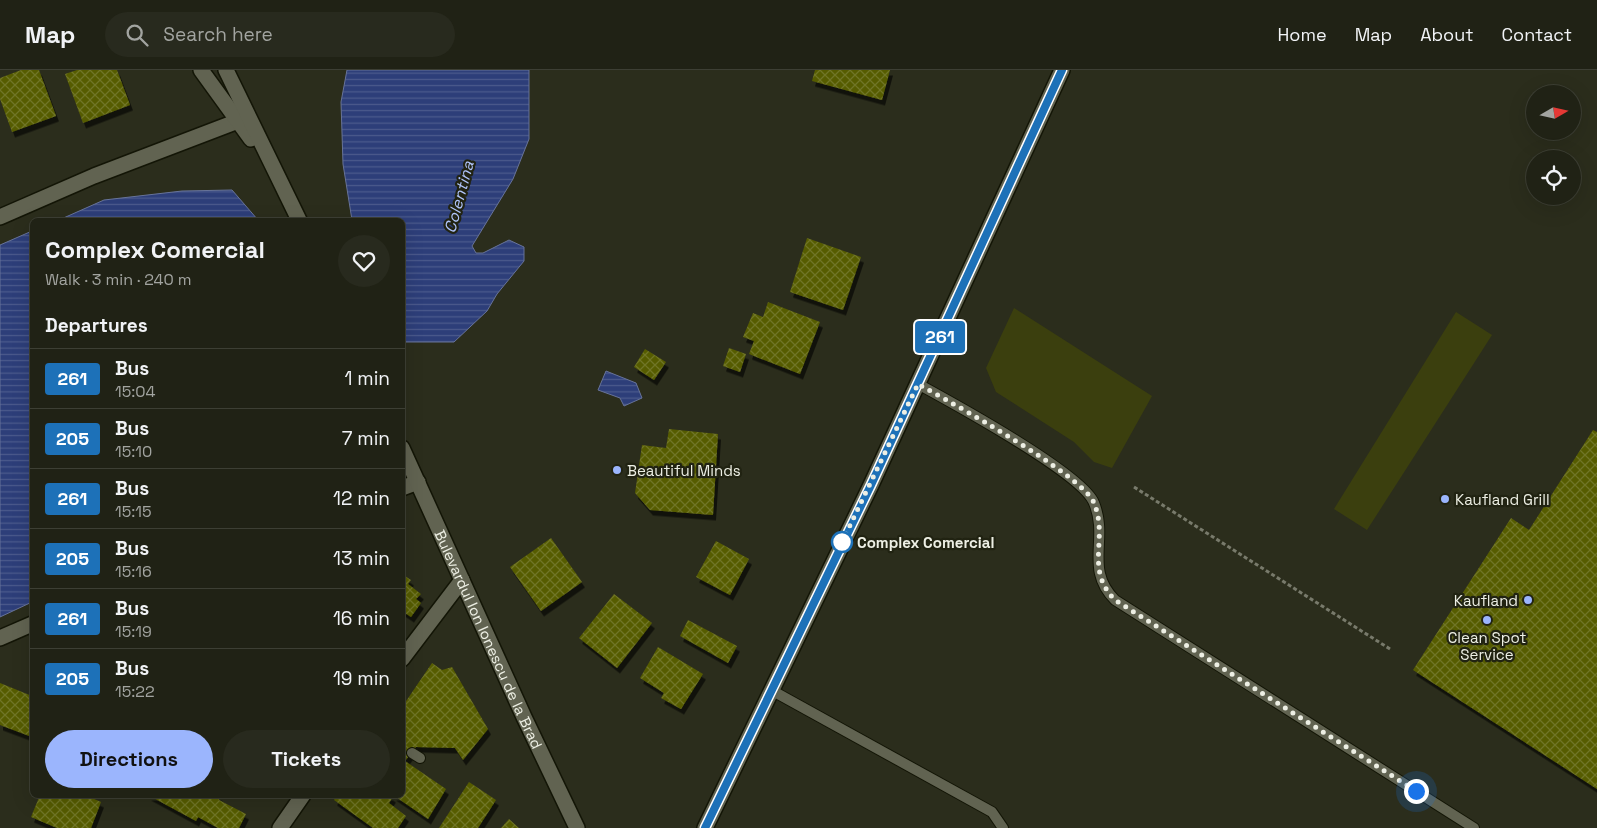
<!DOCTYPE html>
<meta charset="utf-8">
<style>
body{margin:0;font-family:"Space Grotesk",sans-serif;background:#282a1e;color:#f1f3f6;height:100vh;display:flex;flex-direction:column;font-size:19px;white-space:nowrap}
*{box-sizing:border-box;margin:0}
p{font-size:16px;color:#a2a4a0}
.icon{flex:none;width:28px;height:28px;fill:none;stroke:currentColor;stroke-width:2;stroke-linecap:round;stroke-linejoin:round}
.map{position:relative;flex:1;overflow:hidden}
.panel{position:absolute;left:30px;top:148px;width:375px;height:580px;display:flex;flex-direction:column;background:#202215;border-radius:8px;box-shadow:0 5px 20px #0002,0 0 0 1px #3d3f34}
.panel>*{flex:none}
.badge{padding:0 10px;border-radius:4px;font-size:18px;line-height:32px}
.needle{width:32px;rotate:81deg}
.fabs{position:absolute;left:1526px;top:15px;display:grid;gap:10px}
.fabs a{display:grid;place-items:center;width:55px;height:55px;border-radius:50%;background:#202215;box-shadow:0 5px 20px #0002,0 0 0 1px #3d3f34;font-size:25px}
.you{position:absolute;width:25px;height:25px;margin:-12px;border:4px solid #fff;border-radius:50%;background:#1a73e8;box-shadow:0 0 0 8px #1a73e833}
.map>.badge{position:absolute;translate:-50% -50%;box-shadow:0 0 0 2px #fff}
h2{padding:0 15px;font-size:19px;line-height:45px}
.round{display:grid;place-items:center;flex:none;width:52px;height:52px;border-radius:26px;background:#282a1e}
.summary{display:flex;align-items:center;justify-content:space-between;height:85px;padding:0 15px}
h1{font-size:24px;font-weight:800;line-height:38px}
.action{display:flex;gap:10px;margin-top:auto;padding:10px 15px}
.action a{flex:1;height:58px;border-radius:30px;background:#9bb5fd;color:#111;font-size:20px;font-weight:800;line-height:58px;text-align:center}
.action a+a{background:#282a1e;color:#f1f3f6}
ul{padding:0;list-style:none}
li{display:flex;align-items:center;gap:15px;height:60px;padding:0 15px;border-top:1px solid #3d3f34}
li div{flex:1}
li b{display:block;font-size:19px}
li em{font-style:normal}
li .badge{min-width:55px;font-weight:700;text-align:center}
header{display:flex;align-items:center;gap:30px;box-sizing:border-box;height:70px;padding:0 25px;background:#202215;border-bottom:1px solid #3d3f34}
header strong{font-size:24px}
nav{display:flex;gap:28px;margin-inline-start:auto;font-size:18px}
.search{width:350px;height:45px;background:#282a1e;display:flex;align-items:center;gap:12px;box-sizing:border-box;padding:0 18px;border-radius:28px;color:#a2a4a0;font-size:19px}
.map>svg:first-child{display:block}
.green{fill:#3b3f0e}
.water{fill:url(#water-rules);stroke:#677399}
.building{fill:url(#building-cross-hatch);filter:url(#shadow)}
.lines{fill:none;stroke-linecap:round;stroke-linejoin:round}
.lane-casing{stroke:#131506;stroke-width:12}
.street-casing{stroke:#131506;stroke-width:18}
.secondary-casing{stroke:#131506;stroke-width:18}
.path{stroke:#787a6b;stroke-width:3;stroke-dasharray:4 2.5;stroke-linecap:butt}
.lane{stroke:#616351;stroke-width:10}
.street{stroke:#616351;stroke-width:15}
.secondary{stroke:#616351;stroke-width:15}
.line-casing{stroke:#fff;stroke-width:11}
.line{stroke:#1d71b8;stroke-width:8}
.walk{stroke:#edefe4;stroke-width:5;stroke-dasharray:0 9}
.poi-dot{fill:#9bb5fd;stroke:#212312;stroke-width:2}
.stop-dot{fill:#fff;stroke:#1d71b8;stroke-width:2.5}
.labels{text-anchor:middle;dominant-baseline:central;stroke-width:4.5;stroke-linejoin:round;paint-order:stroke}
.poi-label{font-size:15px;fill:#edefe4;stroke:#212312;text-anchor:start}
.stop-label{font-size:15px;font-weight:bold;fill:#edefe4;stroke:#212312;text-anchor:start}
.street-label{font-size:15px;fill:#edefe4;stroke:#212312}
.water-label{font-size:16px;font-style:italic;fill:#b1c5fb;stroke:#212312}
</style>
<header>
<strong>Map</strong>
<div class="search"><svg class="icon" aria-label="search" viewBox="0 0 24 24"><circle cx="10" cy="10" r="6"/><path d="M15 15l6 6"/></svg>Search here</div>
<nav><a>Home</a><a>Map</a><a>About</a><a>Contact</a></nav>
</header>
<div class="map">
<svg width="1597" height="758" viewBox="0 0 1597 758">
<defs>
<pattern id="water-rules" width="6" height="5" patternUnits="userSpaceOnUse" patternTransform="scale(1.25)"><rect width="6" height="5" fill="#2d3e79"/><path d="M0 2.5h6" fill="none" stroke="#4c5a8c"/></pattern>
<pattern id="building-cross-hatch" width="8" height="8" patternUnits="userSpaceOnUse" patternTransform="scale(1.25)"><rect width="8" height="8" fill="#565c01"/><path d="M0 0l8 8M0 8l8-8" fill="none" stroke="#6f7426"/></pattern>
<filter id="shadow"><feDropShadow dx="3" dy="5.5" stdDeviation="0" flood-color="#0009"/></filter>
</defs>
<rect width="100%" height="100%" fill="#2b2d1c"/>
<g class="green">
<polygon points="1014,238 1152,326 1112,398 1094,392 1074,372 996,322 986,298"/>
<polygon points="1456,242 1492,265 1367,460 1334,439"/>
</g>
<g class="water">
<polygon points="347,0 529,0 529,69 513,109 472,176 476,183 483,183 509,170 524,177 524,191 497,224 487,241 454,272 403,272 402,150 352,150 343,94 341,32"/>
<polygon points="232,120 258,150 59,150 104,130 182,121"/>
<polygon points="32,161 32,532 0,547 0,175"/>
<polygon points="606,301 636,313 642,328 624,336 620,328 598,320"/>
</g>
<g class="building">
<polygon points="21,0 39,0 56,46 12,62 0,29 0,8"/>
<polygon points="77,0 117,0 130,35 83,53 65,4"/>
<polygon points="815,0 890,0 882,30 812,11"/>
<polygon points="807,168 861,187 843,240 790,222"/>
<polygon points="768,232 820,252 800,304 749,284 754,271 743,267 753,243 763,247"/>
<polygon points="729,278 746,284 740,302 723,296"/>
<polygon points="645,279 666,292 654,310 634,297"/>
<polygon points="669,359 718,364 713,445 650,440 635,423 642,375 666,378"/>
<polygon points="1593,360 1597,362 1597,719 1413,600 1511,448 1529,460"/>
<polygon points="551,468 582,512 541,541 510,497"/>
<polygon points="716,471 749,489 730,525 696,507"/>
<polygon points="402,504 411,510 408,514 421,524 416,529 421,533 411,547 402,541"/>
<polygon points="614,524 652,553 617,598 579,568"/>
<polygon points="688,550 737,576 728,593 680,566"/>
<polygon points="658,577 703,604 681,639 661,628 664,623 640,608"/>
<polygon points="432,593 442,600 452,597 488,659 463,690 455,678 416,677 405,691 446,719 428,749 393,725 402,725 402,637"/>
<polygon points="0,613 32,626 32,667 0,655"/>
<polygon points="469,712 496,730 478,758 439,758"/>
<polygon points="40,725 85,725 101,732 91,758 57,758 31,747"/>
<polygon points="148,725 218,725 220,726 219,730 246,744 239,758 218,758 198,747 196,751"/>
<polygon points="337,725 390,725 393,727 389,733 406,746 398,758 373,758 334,730"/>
<polygon points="509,749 519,758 501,758"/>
</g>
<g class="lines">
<g class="lane-casing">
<g id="lane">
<path d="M918 314C951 332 1083 404 1094 433 1109 469 1084 499 1115 530L1474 758"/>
<polyline points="771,620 992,742 1003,758"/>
<polyline points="412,683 420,688"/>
</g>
</g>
<g class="street-casing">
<g id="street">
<polyline points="0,147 94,106 238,51"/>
<polyline points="402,418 418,412"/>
<polyline points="0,568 32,554"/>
<polyline points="402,589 462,510"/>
<polyline points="280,758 303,725"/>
</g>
</g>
<g class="secondary-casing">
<g id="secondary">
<polyline points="201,0 251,69"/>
<polyline points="226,0 299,150"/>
<path id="s1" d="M402 378 524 647 577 758"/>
<polyline points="705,758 871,415 1062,0"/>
</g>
</g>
<polyline class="path" points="1134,417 1390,579"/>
<use href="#lane" class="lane"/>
<use href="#street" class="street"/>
<use href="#secondary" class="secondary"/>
</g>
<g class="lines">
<g class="line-casing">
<polyline id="line" points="705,758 871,415 1062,0"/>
</g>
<use href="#line" class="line"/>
<path class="walk" d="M842 472 918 314C950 332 1083 405 1094 433 1109 469 1084 499 1115 530L1416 721"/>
</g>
<g class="poi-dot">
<circle cx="617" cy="400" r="5"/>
<circle cx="1445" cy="429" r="5"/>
<circle cx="1528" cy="530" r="5"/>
<circle cx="1487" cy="550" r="5"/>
</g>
<circle class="stop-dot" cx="842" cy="472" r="10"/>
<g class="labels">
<g class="poi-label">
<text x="627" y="400">Beautiful Minds</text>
<text x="1455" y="429">Kaufland Grill</text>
<text x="1518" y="530" text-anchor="end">Kaufland</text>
<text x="1487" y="567" text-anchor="middle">Clean Spot<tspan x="1487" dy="17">Service</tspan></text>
</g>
<g class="stop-label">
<text x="857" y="472">Complex Comercial</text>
</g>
<g class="street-label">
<text stroke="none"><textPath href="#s1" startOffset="210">Bulevardul Ion Ionescu de la Brad</textPath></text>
</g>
<g class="water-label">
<text transform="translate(459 127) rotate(-75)">Colentina</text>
</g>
</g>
</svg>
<div class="fabs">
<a><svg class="needle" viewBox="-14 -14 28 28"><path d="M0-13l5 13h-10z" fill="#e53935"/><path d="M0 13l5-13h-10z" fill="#a2a4a0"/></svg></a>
<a><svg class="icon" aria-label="locate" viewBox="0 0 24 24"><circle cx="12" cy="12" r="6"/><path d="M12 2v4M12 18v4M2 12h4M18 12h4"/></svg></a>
</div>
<div class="you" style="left:1416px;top:721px"></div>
<b class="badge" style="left:940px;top:267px;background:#1d71b8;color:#fff">261</b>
<section class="panel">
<div class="summary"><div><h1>Complex Comercial</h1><p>Walk · 3 min · 240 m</p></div><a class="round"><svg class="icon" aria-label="heart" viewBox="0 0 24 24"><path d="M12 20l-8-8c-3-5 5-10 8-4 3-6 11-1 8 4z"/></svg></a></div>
<h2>Departures</h2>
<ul>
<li><span class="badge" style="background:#1d71b8;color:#fff">261</span><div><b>Bus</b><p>15:04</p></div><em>1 min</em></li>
<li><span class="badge" style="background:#1d71b8;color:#fff">205</span><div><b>Bus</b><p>15:10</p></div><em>7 min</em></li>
<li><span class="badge" style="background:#1d71b8;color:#fff">261</span><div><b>Bus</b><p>15:15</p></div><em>12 min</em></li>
<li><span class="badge" style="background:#1d71b8;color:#fff">205</span><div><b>Bus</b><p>15:16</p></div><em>13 min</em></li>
<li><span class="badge" style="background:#1d71b8;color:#fff">261</span><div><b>Bus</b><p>15:19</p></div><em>16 min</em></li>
<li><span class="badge" style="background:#1d71b8;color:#fff">205</span><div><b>Bus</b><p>15:22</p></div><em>19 min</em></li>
</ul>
<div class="action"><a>Directions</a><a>Tickets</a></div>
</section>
</div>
